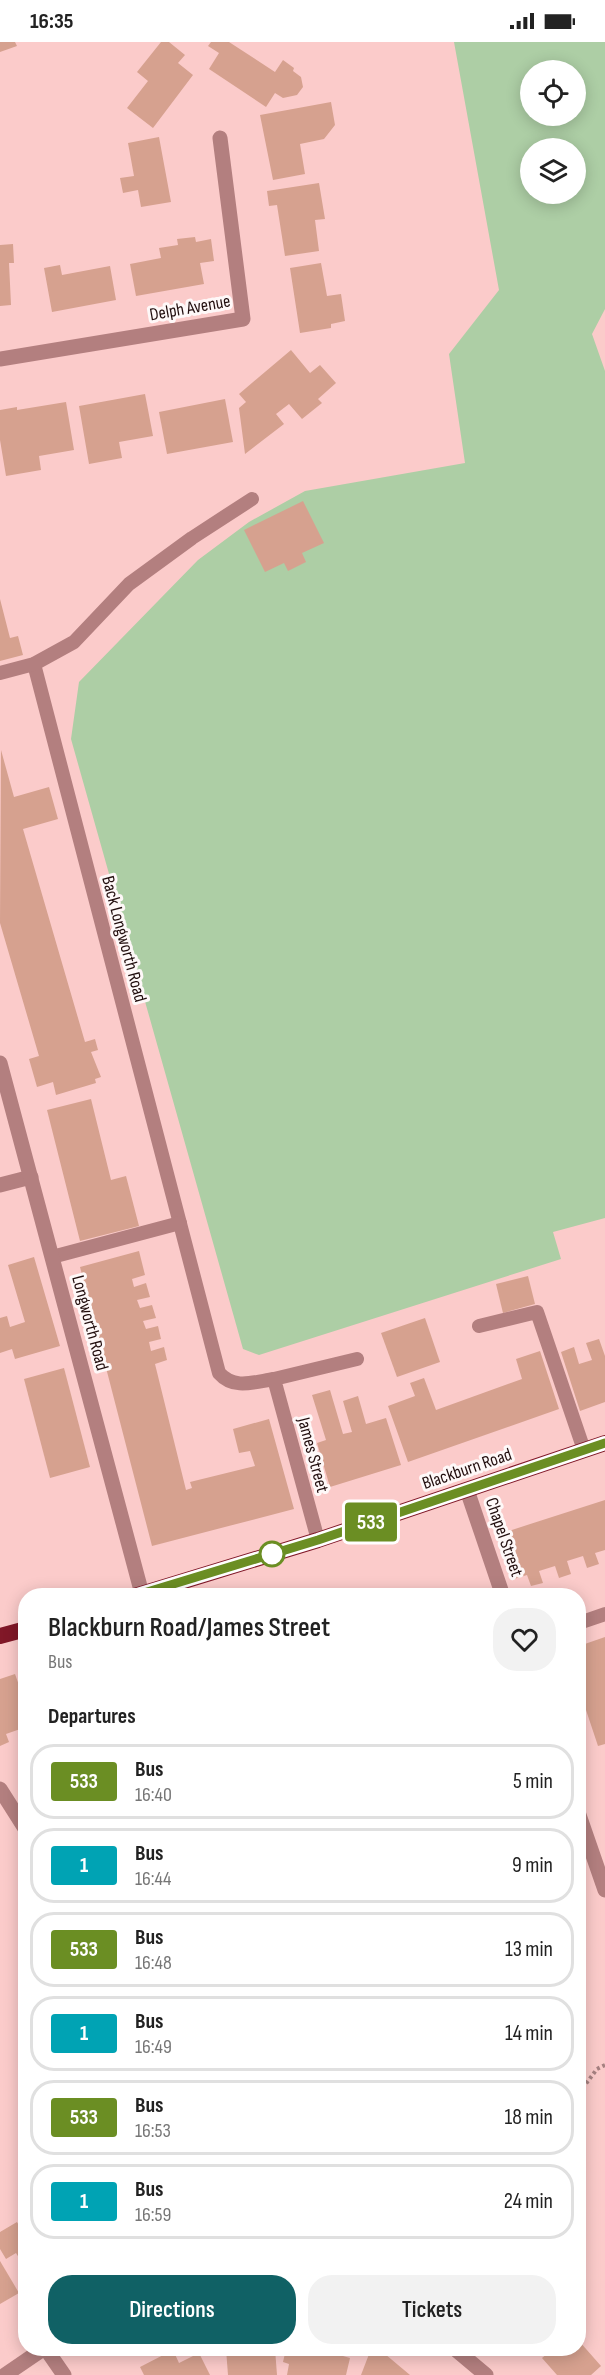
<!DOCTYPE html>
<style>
body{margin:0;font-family:"Sofia Sans Condensed",sans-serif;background:#f2f2f2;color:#222;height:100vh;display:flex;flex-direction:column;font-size:22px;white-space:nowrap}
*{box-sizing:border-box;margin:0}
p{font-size:20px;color:#767676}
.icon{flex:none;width:33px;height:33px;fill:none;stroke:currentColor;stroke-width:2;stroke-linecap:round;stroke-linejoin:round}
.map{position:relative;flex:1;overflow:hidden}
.details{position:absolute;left:18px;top:1546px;width:568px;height:768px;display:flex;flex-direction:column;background:#fff;border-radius:24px;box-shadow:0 3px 15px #0003}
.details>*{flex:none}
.badge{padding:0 12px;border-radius:4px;font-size:21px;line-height:39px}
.controls{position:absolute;left:520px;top:18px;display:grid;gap:12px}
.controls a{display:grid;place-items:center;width:66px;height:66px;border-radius:50%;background:#fff;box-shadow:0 3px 15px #0003;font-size:30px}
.map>.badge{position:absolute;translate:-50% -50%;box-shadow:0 0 0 3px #fff}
h2{padding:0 30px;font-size:22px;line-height:54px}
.round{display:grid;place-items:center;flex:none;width:63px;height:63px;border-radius:24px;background:#f2f2f2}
.head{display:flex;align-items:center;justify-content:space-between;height:102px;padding:0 30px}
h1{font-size:28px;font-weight:600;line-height:45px}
.cta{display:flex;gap:12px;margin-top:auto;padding:12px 30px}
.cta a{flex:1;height:69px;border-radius:24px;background:#106165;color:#fff;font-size:24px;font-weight:600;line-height:69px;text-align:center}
.cta a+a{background:#f2f2f2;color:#222}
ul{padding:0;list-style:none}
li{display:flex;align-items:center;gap:18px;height:75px;margin:0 12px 9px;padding:0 18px;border:3px solid #e0e0e0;border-radius:24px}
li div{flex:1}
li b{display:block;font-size:22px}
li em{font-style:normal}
li .badge{min-width:66px;font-weight:700;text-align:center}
.status{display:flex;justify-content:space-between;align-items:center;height:42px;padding:0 30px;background:#fff;direction:ltr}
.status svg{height:16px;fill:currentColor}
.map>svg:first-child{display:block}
.green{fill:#adcea5;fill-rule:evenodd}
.building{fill:#d6a18f}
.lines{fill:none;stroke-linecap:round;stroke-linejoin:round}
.path{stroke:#a68181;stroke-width:4;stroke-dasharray:3 3;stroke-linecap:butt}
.service{stroke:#b37f7f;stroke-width:14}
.minor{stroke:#b37f7f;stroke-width:15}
.tertiary{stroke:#b37f7f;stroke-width:15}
.trunk{stroke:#811828;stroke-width:16}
.line-casing{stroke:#fff;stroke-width:14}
.line{stroke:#6b8e23;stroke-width:9}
.stop-dot{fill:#fff;stroke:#6b8e23;stroke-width:3}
.labels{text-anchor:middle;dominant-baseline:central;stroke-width:6;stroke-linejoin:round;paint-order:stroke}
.street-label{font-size:18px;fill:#210d0d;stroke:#fef8f8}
</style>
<div class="status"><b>16:35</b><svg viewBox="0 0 49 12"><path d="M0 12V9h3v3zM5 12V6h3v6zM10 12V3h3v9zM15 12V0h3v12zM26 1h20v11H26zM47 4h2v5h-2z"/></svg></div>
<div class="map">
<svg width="605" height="2333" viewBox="0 0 605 2333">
<rect width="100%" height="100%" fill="#fbcbca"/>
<path class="green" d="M454 0H605V267L592 292 605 329V1176L553 1190 561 1217 259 1313 243 1307 71 697 79 640 198 518 249 480 305 449 465 421 449 312 499 248ZM531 28H576V74H531ZM531 106H576V152H531Z"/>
<g class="building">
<polygon points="0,0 15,0 17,4 0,10"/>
<polygon points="161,0 169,0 185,13 178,21 193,33 153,86 127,66 148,39 137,30"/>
<polygon points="211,0 229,0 275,30 283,18 294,26 293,29 301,35 303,45 297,53 283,56 275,51 266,65 209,27 219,11 208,4"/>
<polygon points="331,60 335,83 324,97 300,102 305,132 273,138 260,73"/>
<polygon points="159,95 171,160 141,165 138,148 123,151 120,136 134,134 128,101"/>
<polygon points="319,141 325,177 315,178 319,209 285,214 277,163 269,164 267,149"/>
<polygon points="195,195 196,200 211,197 214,219 200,221 204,242 136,254 130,222 161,216 159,206 178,203 177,197"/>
<polygon points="13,202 14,221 9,221 11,263 0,264 0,203"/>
<polygon points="321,221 327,254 341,252 345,279 331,282 331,286 300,291 290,226"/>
<polygon points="60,223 62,233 110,224 116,258 52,270 44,226"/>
<polygon points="291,308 310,331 320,323 336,341 318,357 322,361 302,377 289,362 276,372 284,382 245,412 239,366 246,360 239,352"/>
<polygon points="145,352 153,394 119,400 122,416 89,422 79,364"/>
<polygon points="225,357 233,400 167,412 159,370"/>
<polygon points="66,360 74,408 39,414 41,428 6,434 0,398 0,368 17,365 17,368"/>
<polygon points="303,459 324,501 302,511 306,520 288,529 284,521 265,530 244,488"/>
<polygon points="0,557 10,596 18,594 23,613 0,619"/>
<polygon points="1,708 14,755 49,745 58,777 23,787 85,1000 95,997 98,1008 91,1010 101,1035 95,1037 96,1041 56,1053 53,1040 37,1045 29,1017 39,1014 0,881"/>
<polygon points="91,1057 111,1138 126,1134 139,1184 80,1199 47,1068"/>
<polygon points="139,1209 145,1233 132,1237 134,1245 146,1241 150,1255 137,1258 140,1266 152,1263 156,1276 143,1279 146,1287 158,1284 161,1297 149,1300 151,1309 164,1305 167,1318 155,1322 186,1448 192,1446 190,1440 255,1424 250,1409 239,1411 233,1387 269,1377 294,1467 152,1504 80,1225"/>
<polygon points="34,1215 60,1304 15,1317 12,1307 0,1311 0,1276 7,1274 10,1285 25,1280 8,1223"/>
<polygon points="528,1234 535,1262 503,1271 496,1242"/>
<polygon points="425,1276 440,1320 397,1335 381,1291"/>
<polygon points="599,1297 605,1314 605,1360 580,1369 561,1310 574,1305 579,1322 592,1318 586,1301"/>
<polygon points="540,1309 559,1367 408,1420 388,1364 415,1354 410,1341 424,1336 436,1368 522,1337 516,1317"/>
<polygon points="64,1326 90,1425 50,1436 24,1337"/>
<polygon points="330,1348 343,1392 352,1390 343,1359 358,1354 366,1382 386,1376 401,1423 330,1445 317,1401 326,1398 312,1353"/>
<polygon points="605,1458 605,1508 595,1511 599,1522 587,1526 583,1514 567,1519 571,1532 559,1536 555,1524 539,1529 543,1541 531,1544 527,1533 511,1538 496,1493"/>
<polygon points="605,1595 605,1702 598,1704 579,1647 579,1604"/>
<polygon points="15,1632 26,1663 26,1685 6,1692 9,1700 0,1704 0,1637"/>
<polygon points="17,2180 20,2185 26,2182 26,2227 16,2211 6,2217 0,2207 0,2190"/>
<polygon points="0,2219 19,2251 0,2262"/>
<polygon points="579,2299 601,2324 591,2333 557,2333 542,2316 553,2307 579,2307"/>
<polygon points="226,2307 275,2307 277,2333 228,2333"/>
<polygon points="286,2307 345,2307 343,2314 350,2316 346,2333 287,2333 289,2322 283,2320"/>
<polygon points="371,2307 379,2307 410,2333 361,2333"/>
<polygon points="173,2308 179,2321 199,2311 210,2333 144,2333 140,2325"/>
</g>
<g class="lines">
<polyline class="path" points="579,2051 597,2027 605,2023"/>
<g class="service">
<path d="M34 622 219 1331C234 1348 254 1340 274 1337"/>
<polyline points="0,631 34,622 74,600 129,542 192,496 252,457"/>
<polyline points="52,1215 180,1181"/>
<polyline points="479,1284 537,1270 584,1408"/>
<polyline points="318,1498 274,1337 357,1317"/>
<polyline points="579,1581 605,1572"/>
</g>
<g class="minor">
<polyline points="0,317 243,277 220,96"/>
<polyline points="0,1143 31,1135"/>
<polyline points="467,1448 503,1554"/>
<polyline points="0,1747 26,1788"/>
<polyline points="579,1773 605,1848"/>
<polyline points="46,2307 64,2333"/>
<polyline points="455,2307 486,2333"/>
<polyline points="5,2333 43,2307"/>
</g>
<polyline class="tertiary" points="0,1021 142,1552"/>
<g class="trunk">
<polyline points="135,1554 318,1498 605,1401"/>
<polyline points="0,1594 26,1587"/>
</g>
</g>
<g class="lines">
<g class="line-casing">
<polyline id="line" points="134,1554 318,1498 605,1401"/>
</g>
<use href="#line" class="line"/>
</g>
<circle class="stop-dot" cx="272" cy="1512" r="12"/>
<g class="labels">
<g class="street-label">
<text transform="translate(190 266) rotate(-10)">Delph Avenue</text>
<text transform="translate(124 897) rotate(75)">Back Longworth Road</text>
<text transform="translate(90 1281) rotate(75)">Longworth Road</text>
<text transform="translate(313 1413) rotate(75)">James Street</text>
<text transform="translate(467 1427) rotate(-19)">Blackburn Road</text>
<text transform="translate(504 1495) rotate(71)">Chapel Street</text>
</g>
</g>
</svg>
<div class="controls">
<a><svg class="icon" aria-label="locate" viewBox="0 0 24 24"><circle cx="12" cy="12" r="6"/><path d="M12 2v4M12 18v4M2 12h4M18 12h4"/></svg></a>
<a><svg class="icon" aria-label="layers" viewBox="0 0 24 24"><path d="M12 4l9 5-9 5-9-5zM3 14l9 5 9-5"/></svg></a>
</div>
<b class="badge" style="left:371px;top:1480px;background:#6b8e23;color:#fff">533</b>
<section class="details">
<div class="head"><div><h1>Blackburn Road/James Street</h1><p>Bus</p></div><a class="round"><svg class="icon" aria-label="heart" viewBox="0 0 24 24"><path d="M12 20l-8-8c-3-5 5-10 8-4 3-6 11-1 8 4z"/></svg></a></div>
<h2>Departures</h2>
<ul>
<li><span class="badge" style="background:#6b8e23;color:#fff">533</span><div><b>Bus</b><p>16:40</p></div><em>5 min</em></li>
<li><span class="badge" style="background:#00a3b4;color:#fff">1</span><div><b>Bus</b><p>16:44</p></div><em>9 min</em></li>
<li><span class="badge" style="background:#6b8e23;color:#fff">533</span><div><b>Bus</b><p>16:48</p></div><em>13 min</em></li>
<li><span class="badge" style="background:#00a3b4;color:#fff">1</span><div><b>Bus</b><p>16:49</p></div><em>14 min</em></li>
<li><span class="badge" style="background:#6b8e23;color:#fff">533</span><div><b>Bus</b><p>16:53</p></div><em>18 min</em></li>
<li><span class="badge" style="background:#00a3b4;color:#fff">1</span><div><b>Bus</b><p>16:59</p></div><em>24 min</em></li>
</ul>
<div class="cta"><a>Directions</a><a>Tickets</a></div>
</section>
</div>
